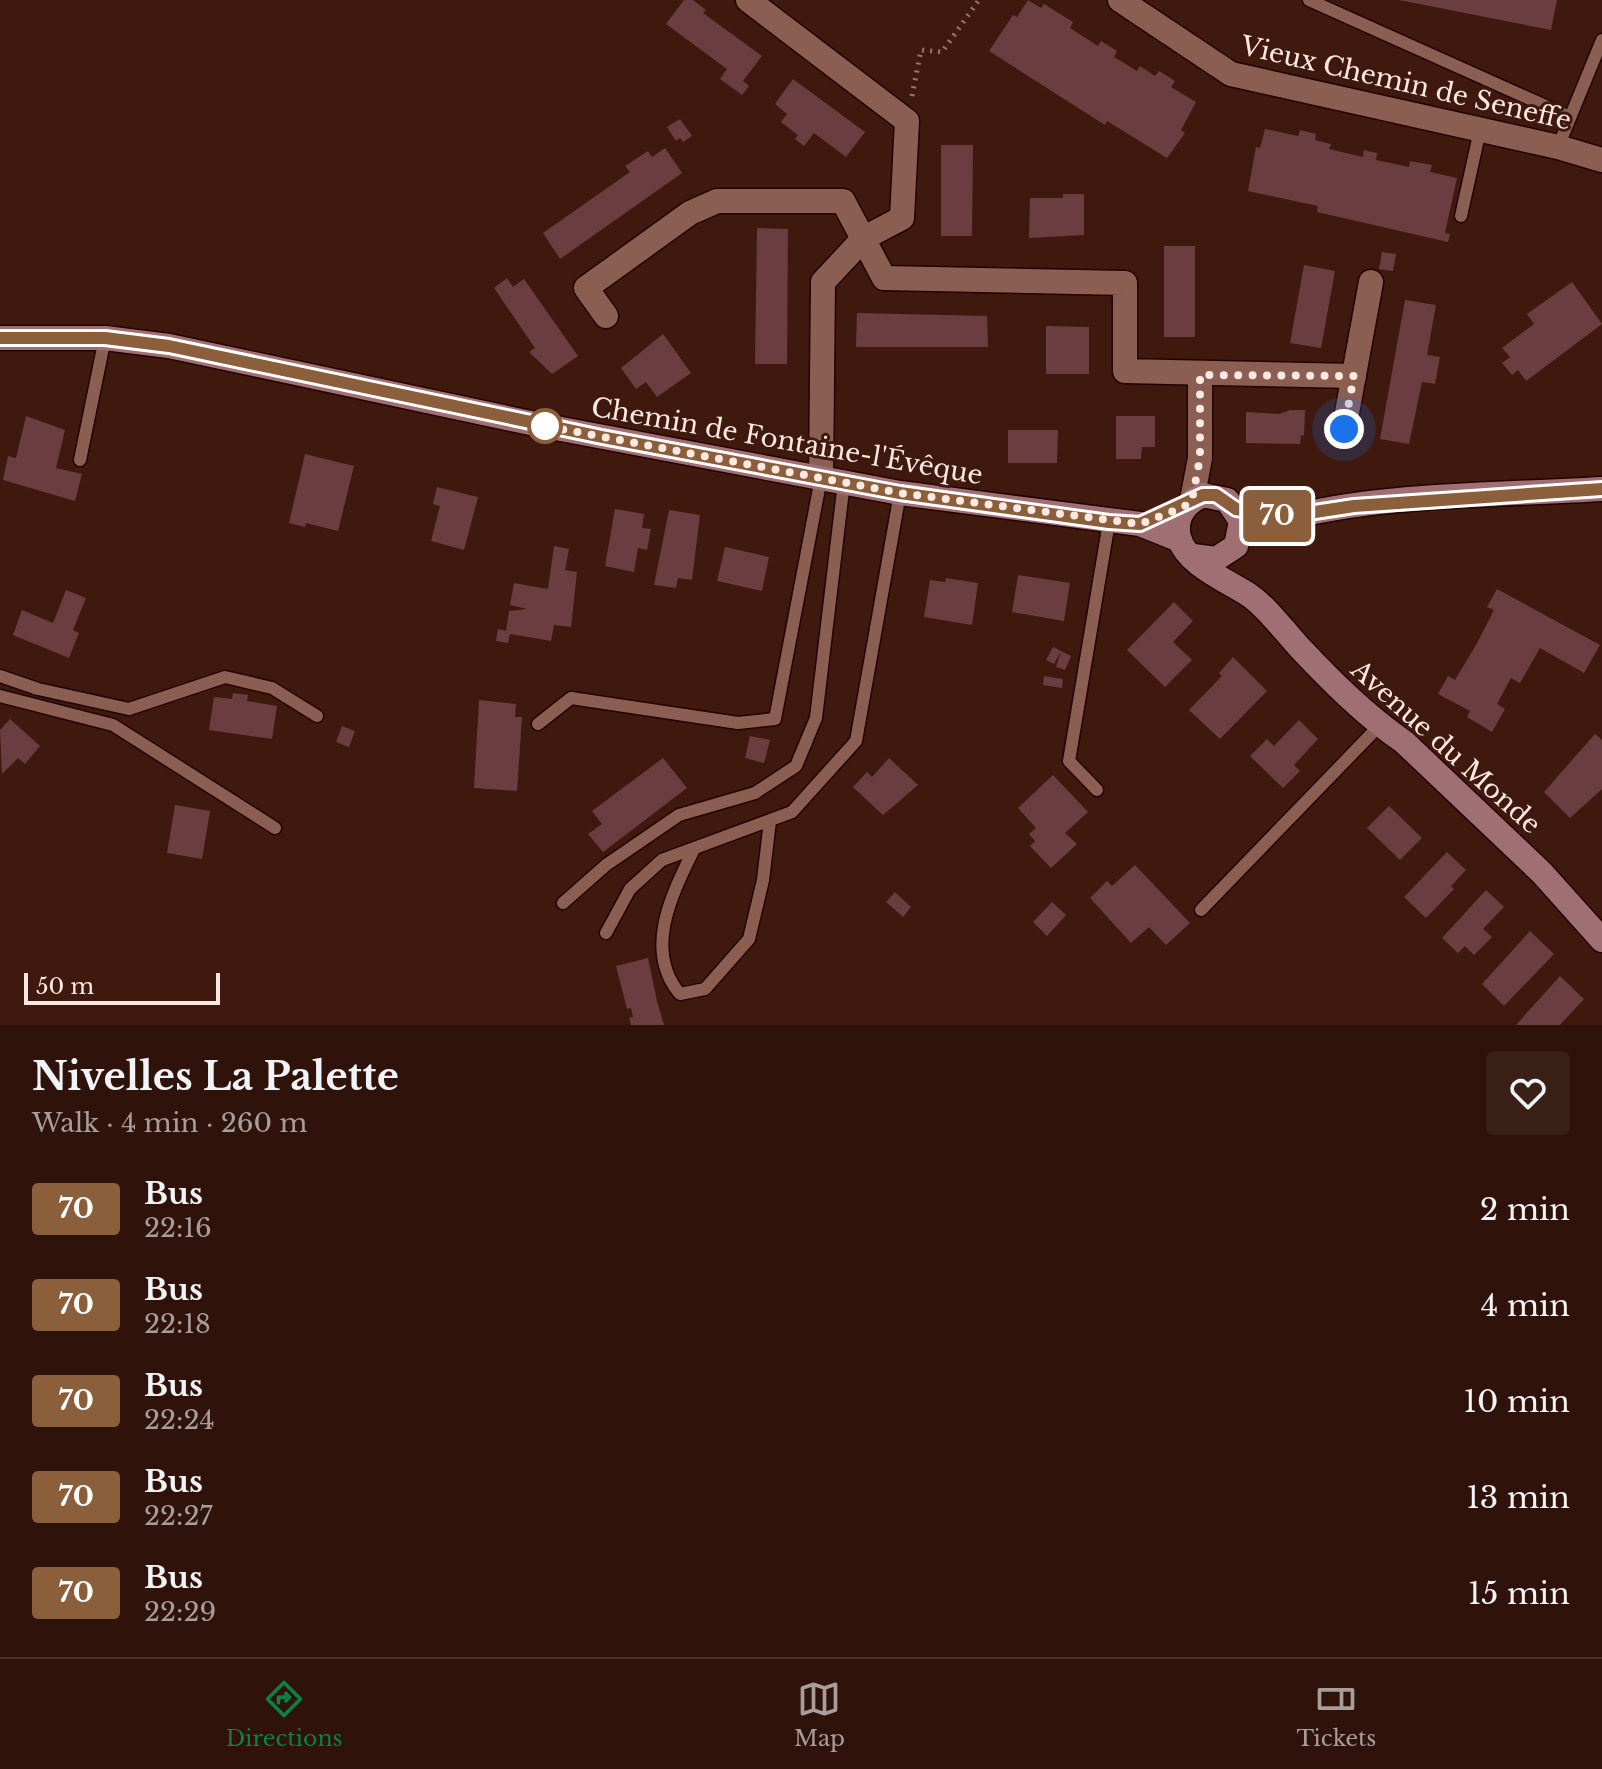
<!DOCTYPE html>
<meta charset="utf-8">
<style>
body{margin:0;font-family:"Libre Baskerville",serif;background:#3b2018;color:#f1f3f6;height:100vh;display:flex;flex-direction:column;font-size:30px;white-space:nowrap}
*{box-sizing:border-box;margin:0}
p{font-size:26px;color:#a79e9c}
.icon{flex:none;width:44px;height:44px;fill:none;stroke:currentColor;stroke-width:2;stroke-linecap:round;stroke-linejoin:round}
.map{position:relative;height:1025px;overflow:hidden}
.details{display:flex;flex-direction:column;background:#2f130a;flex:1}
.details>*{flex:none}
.badge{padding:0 16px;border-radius:6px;font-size:28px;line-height:52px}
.scale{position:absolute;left:24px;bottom:20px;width:196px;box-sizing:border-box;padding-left:8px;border:4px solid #fee8e2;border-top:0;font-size:22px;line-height:28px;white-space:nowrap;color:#fee8e2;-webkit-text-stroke:6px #3f190e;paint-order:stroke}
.you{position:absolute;width:40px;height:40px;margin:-20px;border:6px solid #fff;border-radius:50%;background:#1a73e8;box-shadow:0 0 0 12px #1a73e833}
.map>.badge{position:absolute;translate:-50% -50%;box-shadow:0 0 0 4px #fff}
.round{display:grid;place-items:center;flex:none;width:84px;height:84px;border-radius:8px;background:#3b2018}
.headline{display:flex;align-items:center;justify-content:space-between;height:136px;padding:0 32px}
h1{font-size:38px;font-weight:800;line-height:60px}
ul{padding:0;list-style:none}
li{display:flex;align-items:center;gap:24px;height:96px;padding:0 32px}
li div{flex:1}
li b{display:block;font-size:30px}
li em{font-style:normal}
li .badge{min-width:88px;font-weight:700;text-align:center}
.dock{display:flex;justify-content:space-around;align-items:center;height:112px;border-top:2px solid #4a322b;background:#2f130a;font-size:22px;color:#a79e9c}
.dock a{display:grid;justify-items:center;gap:4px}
.dock .selected{color:#0b8043}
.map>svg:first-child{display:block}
.building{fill:#6a3d40}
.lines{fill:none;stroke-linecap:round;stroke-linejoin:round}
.lane-casing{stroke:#240200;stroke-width:15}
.street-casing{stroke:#240200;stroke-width:27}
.secondary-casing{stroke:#240200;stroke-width:27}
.path{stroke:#94756c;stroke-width:5;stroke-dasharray:2 6;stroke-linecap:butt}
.lane{stroke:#8a5e51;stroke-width:12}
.street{stroke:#8a5e51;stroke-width:24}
.secondary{stroke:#a06f73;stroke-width:24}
.line-casing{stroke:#fff;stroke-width:18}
.line{stroke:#8b5e3c;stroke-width:12}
.walk{stroke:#fee8e2;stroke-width:8;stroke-dasharray:0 14.4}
.stop-dot{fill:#fff;stroke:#8b5e3c;stroke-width:4}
.labels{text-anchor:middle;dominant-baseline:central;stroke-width:6;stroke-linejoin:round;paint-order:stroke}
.street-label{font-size:26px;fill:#fee8e2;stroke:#3f190e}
</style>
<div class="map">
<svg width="1602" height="1025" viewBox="0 0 1602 1025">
<rect width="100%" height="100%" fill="#3f190e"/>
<g class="building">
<polygon points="684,0 693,0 706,10 703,13 762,56 743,81 749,86 742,95 720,79 727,69 666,24"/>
<polygon points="1028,0 1041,8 1044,4 1073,22 1070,28 1098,46 1101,41 1117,51 1114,57 1137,71 1140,66 1155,76 1159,71 1175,81 1171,87 1196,102 1181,130 1185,133 1167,158 1107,121 1105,125 989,51 1013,15 1017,17"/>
<polygon points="1399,0 1557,0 1551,30"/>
<polygon points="793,79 865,132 846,157 814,133 804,146 795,139 798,135 781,122 787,114 775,104"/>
<polygon points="680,119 692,136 683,142 680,138 676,141 667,127"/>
<polygon points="1265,129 1298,136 1300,130 1316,134 1315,140 1331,144 1329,149 1363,157 1364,150 1377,153 1376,160 1409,167 1410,161 1432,165 1430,172 1457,178 1445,233 1450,234 1448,242 1317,212 1318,206 1248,191 1256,147 1260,148"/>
<polygon points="941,145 973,145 972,236 941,236"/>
<polygon points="665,148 682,173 560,259 543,233 630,172 625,166 648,151 652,157"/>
<polygon points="1063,194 1084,194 1084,235 1029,238 1030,198 1063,198"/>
<polygon points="757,228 788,229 787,364 755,364"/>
<rect x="1164" y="246" width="31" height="91"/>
<polygon points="1382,252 1396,254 1393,271 1379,269"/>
<polygon points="1304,265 1335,271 1321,348 1290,343"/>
<polygon points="507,278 513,287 524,279 578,356 552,374 529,352 535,348 494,288"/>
<polygon points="1572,282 1602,324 1526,381 1518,370 1512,375 1502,363 1510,357 1502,348 1534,324 1527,314"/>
<polygon points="1405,300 1436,305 1427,355 1440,357 1435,384 1422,382 1409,444 1380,439"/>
<polygon points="857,313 987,316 988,347 856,347"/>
<polygon points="1046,326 1089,327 1089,374 1046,374"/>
<polygon points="663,334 691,373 657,397 646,382 636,389 621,368"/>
<polygon points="1290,410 1305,410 1304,436 1301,435 1300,444 1246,443 1246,412 1279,414"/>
<polygon points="26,416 65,430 56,468 82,474 75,501 3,480 8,456 16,458"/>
<polygon points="1116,416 1155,416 1155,447 1142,447 1141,459 1116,459"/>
<polygon points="1008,430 1058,430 1057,463 1008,463"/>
<polygon points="305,454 354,466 338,531 306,523 305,527 289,523"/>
<polygon points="437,487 478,497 464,550 431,541 440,506 433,504"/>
<polygon points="615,509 644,514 642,528 651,529 647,550 638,548 634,572 605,566"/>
<polygon points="669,510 700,515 692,580 678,578 676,588 654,585"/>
<polygon points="554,546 569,549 565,570 577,572 571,627 554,625 551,641 510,634 508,643 496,641 498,629 506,631 509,611 527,609 510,605 514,583 548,589"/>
<polygon points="725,547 769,557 762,591 717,581"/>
<polygon points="1018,575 1070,583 1064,621 1012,612"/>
<polygon points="946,578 978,583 972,625 924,617 930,580 945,582"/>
<polygon points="1497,589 1600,645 1584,673 1540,648 1520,683 1511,678 1497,704 1505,709 1492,732 1467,717 1470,711 1438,694 1448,676 1455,680 1476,645 1494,610 1487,607"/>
<polygon points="66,590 86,598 73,630 79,633 69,658 13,635 22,610 53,623"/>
<polygon points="1174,602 1193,621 1173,642 1192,660 1165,687 1127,650"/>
<polygon points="1053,647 1071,656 1065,670 1056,667 1061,651 1054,664 1046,660"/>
<polygon points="1233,657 1267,691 1220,739 1189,710 1222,676 1219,673"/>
<polygon points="1044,676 1063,679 1062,688 1043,685"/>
<polygon points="233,693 248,695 247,701 277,706 272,739 209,730 214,697 232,699"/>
<polygon points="479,700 516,704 515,717 522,717 517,791 474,788"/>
<polygon points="10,719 40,746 25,764 18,758 2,774 0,730"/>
<polygon points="1299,720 1318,739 1294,765 1300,771 1283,788 1250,756 1267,739 1274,746"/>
<polygon points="342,726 355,731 349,747 336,742"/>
<polygon points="1595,734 1602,740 1602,789 1570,818 1544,792"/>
<polygon points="750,736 770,740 764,763 745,758"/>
<polygon points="663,758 687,788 603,852 588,834 602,824 592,811"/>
<polygon points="889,758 918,785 883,815 853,787 867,772 872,777"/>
<polygon points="1053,775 1088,812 1065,833 1077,844 1051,868 1030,846 1035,841 1029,834 1036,828 1018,808"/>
<polygon points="175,805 210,811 202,859 167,853"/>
<polygon points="1389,806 1422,838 1400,860 1367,828"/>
<polygon points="1447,852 1466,870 1451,886 1454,889 1426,918 1404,897"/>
<polygon points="1135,865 1190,923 1166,945 1149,927 1131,943 1090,898 1107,881 1112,886"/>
<polygon points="1486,890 1504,907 1483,929 1492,937 1474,955 1465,946 1458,953 1442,938"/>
<polygon points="895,892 911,907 903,917 886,902"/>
<polygon points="1052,902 1066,915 1047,936 1033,922"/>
<polygon points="1530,931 1554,954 1504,1006 1482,984"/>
<polygon points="648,958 657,1001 664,1025 631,1025 629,1018 633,1017 631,1008 627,1009 616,966"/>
<polygon points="1560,976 1584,999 1560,1025 1516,1025"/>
</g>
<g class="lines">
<g class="lane-casing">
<g id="lane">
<polyline points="1309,0 1570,117"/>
<polyline points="1558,147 1602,40"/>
<polyline points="1461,216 1480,130"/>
<polyline points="80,460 105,338"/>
<polyline points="0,676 38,689 129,709 225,677 272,688 317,716"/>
<polyline points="0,696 113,725 275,828"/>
<polyline points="538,724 571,698 738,723 775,719 821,478"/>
<polyline points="1097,790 1069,761 1109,522"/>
<path d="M694 849C672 894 643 950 680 994L705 989 749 939 763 880 770 821"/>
<polyline points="563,903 606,865 679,815 755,793 796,766 816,718 844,482"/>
<polyline points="1201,910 1380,725"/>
<polyline points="606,933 630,889 662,860 792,812 856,741 900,493"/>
</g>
</g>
<g class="street-casing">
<g id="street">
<polyline points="748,0 907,121 902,218 864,238 823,282 821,478"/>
<polyline points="1120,0 1231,74 1558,147 1602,160"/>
<polyline points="606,316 586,288 690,213 717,201 843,201 884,278 1125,283 1125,371 1354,376"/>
<polyline points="1344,429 1371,282"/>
<polyline points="1192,500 1200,458 1200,375"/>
</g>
</g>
<g class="secondary-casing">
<g id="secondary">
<polyline points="0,338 105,338 169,346 540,425 900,493 1140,524 1180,540"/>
<path d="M1241 533C1344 492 1490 496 1602 489"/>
<path d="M1193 556 1216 559 1236 546 1241 521 1227 500 1203 495C1185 503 1174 517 1179 538 1187 565 1228 581 1249 595 1268 608 1284 631 1300 648 1332 682 1365 715 1404 742L1542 873 1602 940"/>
</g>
</g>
<polyline class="path" points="912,96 921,50 942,52 979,0"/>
<use href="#lane" class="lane"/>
<use href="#street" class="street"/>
<use href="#secondary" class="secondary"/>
</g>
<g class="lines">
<g class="line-casing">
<polyline id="line" points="0,338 105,338 169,346 602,437 900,493 1109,522 1140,524 1203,495 1216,495 1236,509 1282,517 1354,506 1602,489"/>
</g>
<use href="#line" class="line"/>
<polyline class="walk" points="545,426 540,425 900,493 1140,524 1184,507 1192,500 1200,458 1200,375 1354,376 1344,429"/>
</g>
<circle class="stop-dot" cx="545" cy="426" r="16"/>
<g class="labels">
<g class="street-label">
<text transform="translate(1406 83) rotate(13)">Vieux Chemin de Seneffe</text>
<text transform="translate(787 441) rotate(10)">Chemin de Fontaine-l'Évêque</text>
<text transform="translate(1446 747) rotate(42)">Avenue du Monde</text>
</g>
</g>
</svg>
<div class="scale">50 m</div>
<div class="you" style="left:1344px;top:429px"></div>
<b class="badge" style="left:1277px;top:516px;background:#8b5e3c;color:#fff">70</b>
</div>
<section class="details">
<div class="headline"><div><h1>Nivelles La Palette</h1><p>Walk · 4 min · 260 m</p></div><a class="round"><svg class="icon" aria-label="heart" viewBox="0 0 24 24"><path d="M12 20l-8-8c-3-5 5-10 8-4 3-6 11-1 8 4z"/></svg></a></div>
<ul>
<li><span class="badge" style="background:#8b5e3c;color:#fff">70</span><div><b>Bus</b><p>22:16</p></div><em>2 min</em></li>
<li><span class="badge" style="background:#8b5e3c;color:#fff">70</span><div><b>Bus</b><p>22:18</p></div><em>4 min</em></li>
<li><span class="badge" style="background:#8b5e3c;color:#fff">70</span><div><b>Bus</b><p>22:24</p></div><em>10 min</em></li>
<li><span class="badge" style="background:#8b5e3c;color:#fff">70</span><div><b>Bus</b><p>22:27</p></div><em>13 min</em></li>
<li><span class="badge" style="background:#8b5e3c;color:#fff">70</span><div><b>Bus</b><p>22:29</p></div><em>15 min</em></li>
</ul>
</section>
<nav class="dock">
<a class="selected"><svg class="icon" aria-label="directions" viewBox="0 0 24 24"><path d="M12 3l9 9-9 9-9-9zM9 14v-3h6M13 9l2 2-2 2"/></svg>Directions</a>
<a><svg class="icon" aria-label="map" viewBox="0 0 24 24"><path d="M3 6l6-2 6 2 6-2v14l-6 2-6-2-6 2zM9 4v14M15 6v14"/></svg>Map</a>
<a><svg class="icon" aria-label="tickets" viewBox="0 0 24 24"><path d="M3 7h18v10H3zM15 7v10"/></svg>Tickets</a>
</nav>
